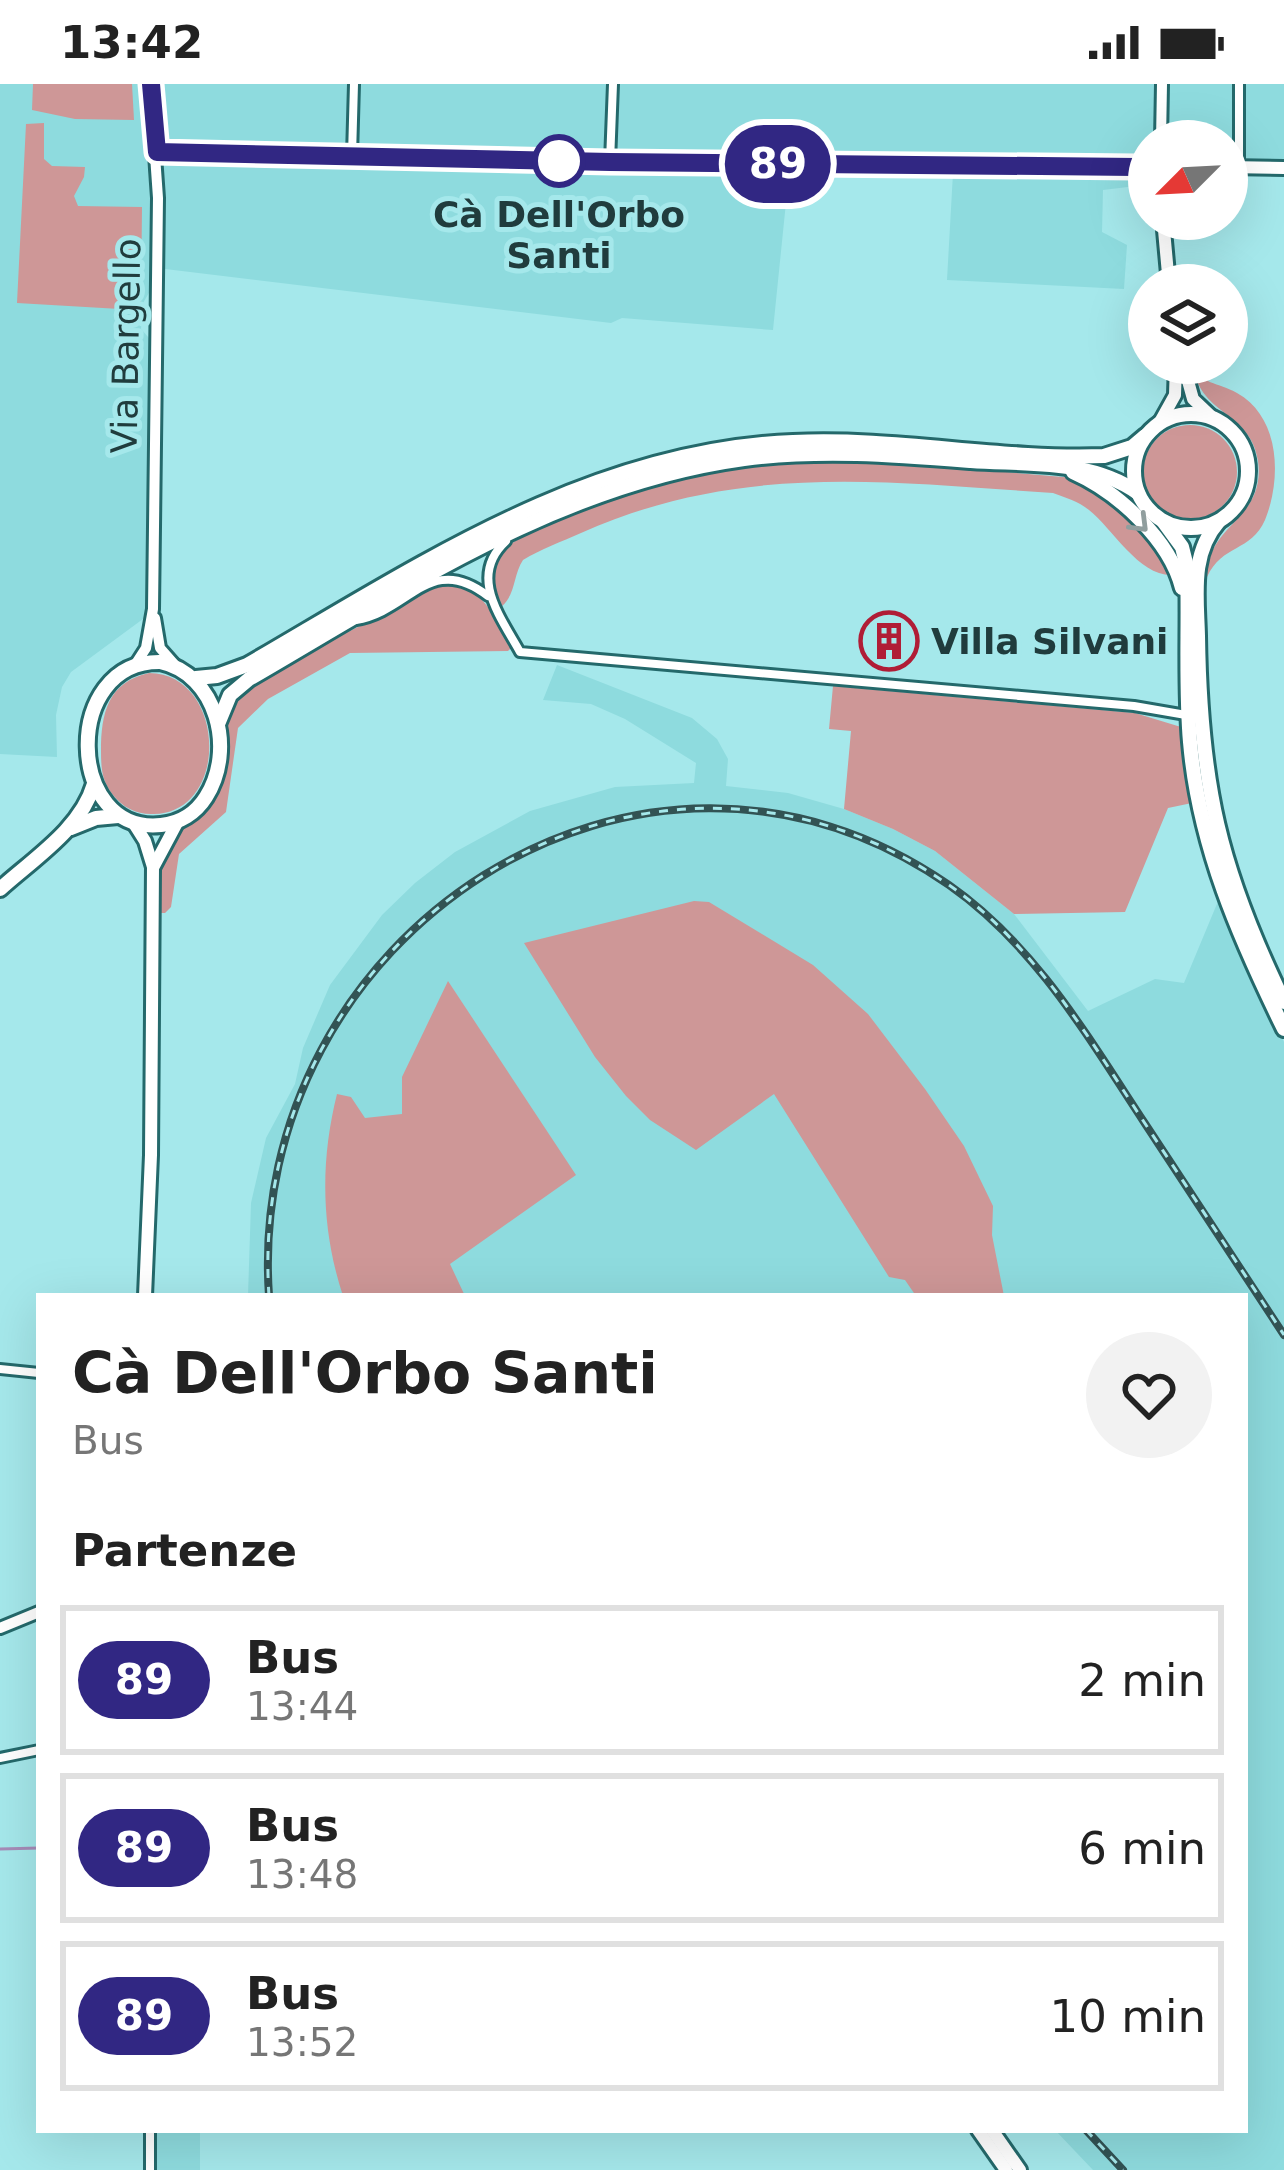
<!DOCTYPE html>
<html lang="it">
<meta charset="utf-8">
<style>
body{margin:0;font-family:"DejaVu Sans",sans-serif;background:#f2f2f2;color:#222;height:100vh;display:flex;flex-direction:column;font-size:45px;white-space:nowrap}
*{box-sizing:border-box;margin:0}
p{font-size:39px;color:#767676}
.icon{flex:none;width:66px;height:66px;fill:none;stroke:currentColor;stroke-width:2;stroke-linecap:round;stroke-linejoin:round}
.map{position:relative;flex:1;overflow:hidden}
.panel{position:absolute;left:36px;top:1209px;width:1212px;height:840px;display:flex;flex-direction:column;background:#fff;border-radius:0px;box-shadow:0 12px 48px #0002}
.panel>*{flex:none}
.badge{padding:0 24px;border-radius:39px;font-size:42px;line-height:78px}
.needle{width:78px;rotate:246deg}
.tools{position:absolute;left:1128px;top:36px;display:grid;gap:24px}
.tools a{display:grid;place-items:center;width:120px;height:120px;border-radius:50%;background:#fff;box-shadow:0 12px 48px #0002;font-size:60px}
.map>.badge{position:absolute;translate:-50% -50%;box-shadow:0 0 0 6px #fff}
h2{padding:0 36px;font-size:45px;line-height:108px}
.round{display:grid;place-items:center;flex:none;width:126px;height:126px;border-radius:63px;background:#f2f2f2}
.summary{display:flex;align-items:center;justify-content:space-between;height:204px;padding:0 36px}
h1{font-size:57px;font-weight:700;line-height:90px}
ul{padding:0;list-style:none}
li{display:flex;align-items:center;gap:36px;height:150px;margin:0 24px 18px;padding:0 12px;border:6px solid #e0e0e0;border-radius:0px}
li div{flex:1}
li b{display:block;font-size:45px}
li em{font-style:normal}
li .badge{min-width:132px;font-weight:700;text-align:center}
.status{display:flex;justify-content:space-between;align-items:center;height:84px;padding:0 60px;background:#fff;direction:ltr}
.status svg{height:33px;fill:currentColor}
.map>svg:first-child{display:block}
.built{fill:#8edbde}
.green{fill:#ce9797}
.lines{fill:none;stroke-linecap:round;stroke-linejoin:round}
.stream{stroke:#a68cb8;stroke-width:3}
.minor-casing{stroke:#24696b;stroke-width:14}
.tertiary-casing{stroke:#24696b;stroke-width:16}
.secondary-casing{stroke:#24696b;stroke-width:18}
.primary-casing{stroke:#24696b;stroke-width:20}
.minor{stroke:#fff;stroke-width:8}
.tertiary{stroke:#fff;stroke-width:10}
.secondary{stroke:#fff;stroke-width:12}
.primary{stroke:#fff;stroke-width:14}
.rail-casing{stroke:#325354;stroke-width:8}
.rail{stroke:#a5e8eb;stroke-width:3;stroke-dasharray:9;stroke-linecap:butt}
.oneway{stroke:#909e9e}
.line-casing{stroke:#fff;stroke-width:27}
.line{stroke:#312783;stroke-width:18}
.stop-dot{fill:#fff;stroke:#312783;stroke-width:6}
.labels{text-anchor:middle;dominant-baseline:central;stroke-width:10;stroke-linejoin:round;paint-order:stroke}
.stop-label{font-size:36px;font-weight:bold;fill:#203c3d;stroke:#a5e8eb}
.street-label{font-size:36px;fill:#203c3d;stroke:#a5e8eb}
.poi-label{font-size:36px;font-weight:bold;fill:#203c3d;stroke:#a5e8eb;text-anchor:start}
</style>
<div class="status"><b>13:42</b><svg viewBox="0 0 49 12"><path d="M0 12V9h3v3zM5 12V6h3v6zM10 12V3h3v9zM15 12V0h3v12zM26 1h20v11H26zM47 4h2v5h-2z"/></svg></div>
<div class="map">
<svg width="1284" height="2086" viewBox="0 0 1284 2086">
<rect width="100%" height="100%" fill="#a5e8eb"/>
<g class="built">
<polygon points="0,0 138,0 150,105 150,207 143,219 141,245 149,254 147,532 71,588 62,603 56,631 57,673 0,670"/>
<polygon points="148,0 1284,0 1284,91 1227,88 1227,57 1149,57 1149,95 1144,101 1103,106 1102,148 1127,161 1124,205 947,196 953,89 789,89 773,246 622,234 611,239 157,184"/>
<polygon points="557,581 692,634 717,655 728,675 726,702 788,709 844,725 893,745 935,767 1014,830 1088,927 1155,895 1184,899 1219,815 1284,958 1284,2086 1093,2086 1055,2046 1245,2046 1245,1212 248,1212 251,1119 266,1054 295,1000 303,964 330,901 382,831 415,799 455,768 530,727 615,703 694,699 696,679 625,635 591,620 543,616"/>
<rect x="144" y="2046" width="56" height="40"/>
</g>
<g class="green">
<polygon points="33,0 132,0 134,36 75,35 32,26"/>
<polygon points="44,39 44,75 52,82 85,83 84,93 74,112 78,122 142,123 141,220 137,226 17,219 26,40"/>
<path d="M1193 279C1200 301 1218 298 1237 309 1280 333 1282 394 1265 436 1251 468 1222 460 1207 493 1206 440 1266 436 1258 377 1251 327 1197 331 1193 279Z"/>
<circle cx="1190" cy="388" r="47"/>
<path d="M805 377H878L1075 394 1107 411 1157 460 1174 491C1140 494 1113 445 1089 426 1078 417 1066 414 1053 409 885 398 740 378 581 449 561 458 541 465 523 476 513 491 516 510 502 522L493 500V484L504 464 527 450 607 414 673 395 737 383Z"/>
<path d="M442 498C486 503 491 529 511 564L508 567 350 569 268 615 238 644 226 728 179 770 171 823 165 829H160C160 802 158 771 177 748 189 733 207 730 217 711 230 685 217 654 228 628 245 590 332 557 368 538 392 525 415 508 442 498Z"/>
<path d="M149 589C227 590 230 729 154 730 138 731 123 724 113 711 102 698 101 684 101 667 101 629 108 598 149 589Z"/>
<polygon points="833,602 1135,629 1181,643 1192,719 1168,724 1125,828 1014,830 935,767 893,745 844,725 851,647 829,645"/>
<polygon points="694,817 709,818 813,881 868,930 925,1005 964,1062 993,1122 992,1151 1004,1212 916,1212 905,1196 889,1193 774,1010 696,1066 650,1036 626,1012 595,973 524,859"/>
<path d="M448 897 576 1091 450 1180 465 1212H343C321 1145 320 1078 337 1010L351 1013 365 1034 402 1030V993Z"/>
</g>
<g class="lines">
<polyline class="stream" points="0,1765 39,1764"/>
<g class="minor-casing">
<g id="minor">
<polyline points="1239,0 1239,82"/>
<polyline points="352,72 354,0"/>
<polyline points="610,78 613,0"/>
<path d="M506 457C468 492 500 532 520 568L1134 622 1186 631"/>
<path d="M356 536C409 528 430 467 488 512"/>
<polyline points="0,1285 39,1289"/>
<polyline points="0,1674 39,1666"/>
<polyline points="150,2086 150,2046"/>
</g>
</g>
<g class="tertiary-casing">
<g id="tertiary">
<polyline points="1161,57 1162,0"/>
<polyline points="157,68 610,78 1136,83 1149,79"/>
<polyline points="155,534 160,564 175,581"/>
<polyline points="135,581 146,564 153,525 158,114 150,0"/>
<polyline points="0,1544 39,1528"/>
</g>
</g>
<g class="secondary-casing">
<g id="secondary">
<polyline points="1227,83 1284,84"/>
<polyline points="1163,135 1169,201"/>
<polyline points="1183,279 1193,315 1212,333"/>
<polyline points="1160,338 1175,311 1176,279"/>
<polyline points="133,738 145,757 153,783 151,1071 145,1212"/>
<polyline points="154,782 178,737"/>
<polyline points="978,2046 1006,2086"/>
<polyline points="992,2046 1020,2086"/>
</g>
</g>
<g class="primary-casing">
<g id="primary">
<circle cx="1191" cy="387" r="57"/>
<path d="M1073 388C1118 408 1170 456 1182 504"/>
<path d="M1163 437 1182 463 1187 483C1189 541 1185 600 1190 658 1199 762 1239 853 1284 945"/>
<path d="M1219 437C1190 470 1197 511 1198 552 1200 700 1219 785 1284 918"/>
<path d="M160 578C217 590 236 666 206 713 196 729 180 739 161 741 66 751 61 577 160 578Z"/>
<path d="M196 594 217 592 247 581C418 482 589 366 793 358 897 353 1000 376 1104 372L1132 363 1145 352"/>
<path d="M218 640 230 611 249 595C406 504 560 400 744 375 820 365 895 371 971 377 1026 381 1091 375 1138 409"/>
<polyline points="71,744 96,734 118,732"/>
<path d="M0 805C33 775 81 745 94 700"/>
</g>
</g>
<use href="#minor" class="minor"/>
<use href="#tertiary" class="tertiary"/>
<use href="#secondary" class="secondary"/>
<use href="#primary" class="primary"/>
<g class="rail-casing">
<g id="rail">
<path d="M269 1212C244 852 640 587 949 801 1035 861 1088 953 1144 1038 1191 1109 1238 1180 1284 1251"/>
<polyline points="1086,2046 1123,2086"/>
</g>
</g>
<use href="#rail" class="rail"/>
</g>
<defs><path id="oneway-chevron" d="M-2-3.5L2.5 0L-2 3.5" fill="none" stroke-width="1.6" stroke-linecap="round" stroke-linejoin="round" transform="scale(3)"/></defs>
<use class="oneway" href="#oneway-chevron" transform="translate(1140 440) rotate(45)"/>
<g class="lines">
<g class="line-casing">
<polyline id="line" points="151,0 157,68 610,78 1136,83 1149,79"/>
</g>
<use href="#line" class="line"/>
</g>
<defs>
<g id="building-ring" transform="scale(3)"><circle r="9.5" fill="#a5e8eb" stroke="#b01d36" stroke-width="1.5"/><path d="M-4-6H4V6H1V3H-1V6H-4ZM-2.5-4.3h1.7v1.8h-1.7ZM.8-4.3h1.7v1.8H.8ZM-2.5-1h1.7V.8h-1.7ZM.8-1h1.7V.8H.8Z" fill="#b01d36"/></g>
</defs>
<g fill-rule="evenodd">
<use href="#building-ring" x="889" y="557"/>
</g>
<circle class="stop-dot" cx="559" cy="77" r="24"/>
<g class="labels">
<g class="stop-label">
<text x="559" y="130">Cà Dell'Orbo<tspan x="559" dy="41">Santi</tspan></text>
</g>
<g class="street-label">
<text transform="translate(126 262) rotate(-89)">Via Bargello</text>
</g>
<g class="poi-label">
<text x="931" y="557">Villa Silvani</text>
</g>
</g>
</svg>
<div class="tools">
<a><svg class="needle" viewBox="-14 -14 28 28"><path d="M0-13l5 13h-10z" fill="#e53935"/><path d="M0 13l5-13h-10z" fill="#767676"/></svg></a>
<a><svg class="icon" aria-label="layers" viewBox="0 0 24 24"><path d="M12 4l9 5-9 5-9-5zM3 14l9 5 9-5"/></svg></a>
</div>
<b class="badge" style="left:778px;top:80px;background:#312783;color:#fff">89</b>
<section class="panel">
<div class="summary"><div><h1>Cà Dell'Orbo Santi</h1><p>Bus</p></div><a class="round"><svg class="icon" aria-label="heart" viewBox="0 0 24 24"><path d="M12 20l-8-8c-3-5 5-10 8-4 3-6 11-1 8 4z"/></svg></a></div>
<h2>Partenze</h2>
<ul>
<li><span class="badge" style="background:#312783;color:#fff">89</span><div><b>Bus</b><p>13:44</p></div><em>2 min</em></li>
<li><span class="badge" style="background:#312783;color:#fff">89</span><div><b>Bus</b><p>13:48</p></div><em>6 min</em></li>
<li><span class="badge" style="background:#312783;color:#fff">89</span><div><b>Bus</b><p>13:52</p></div><em>10 min</em></li>
</ul>
</section>
</div>
